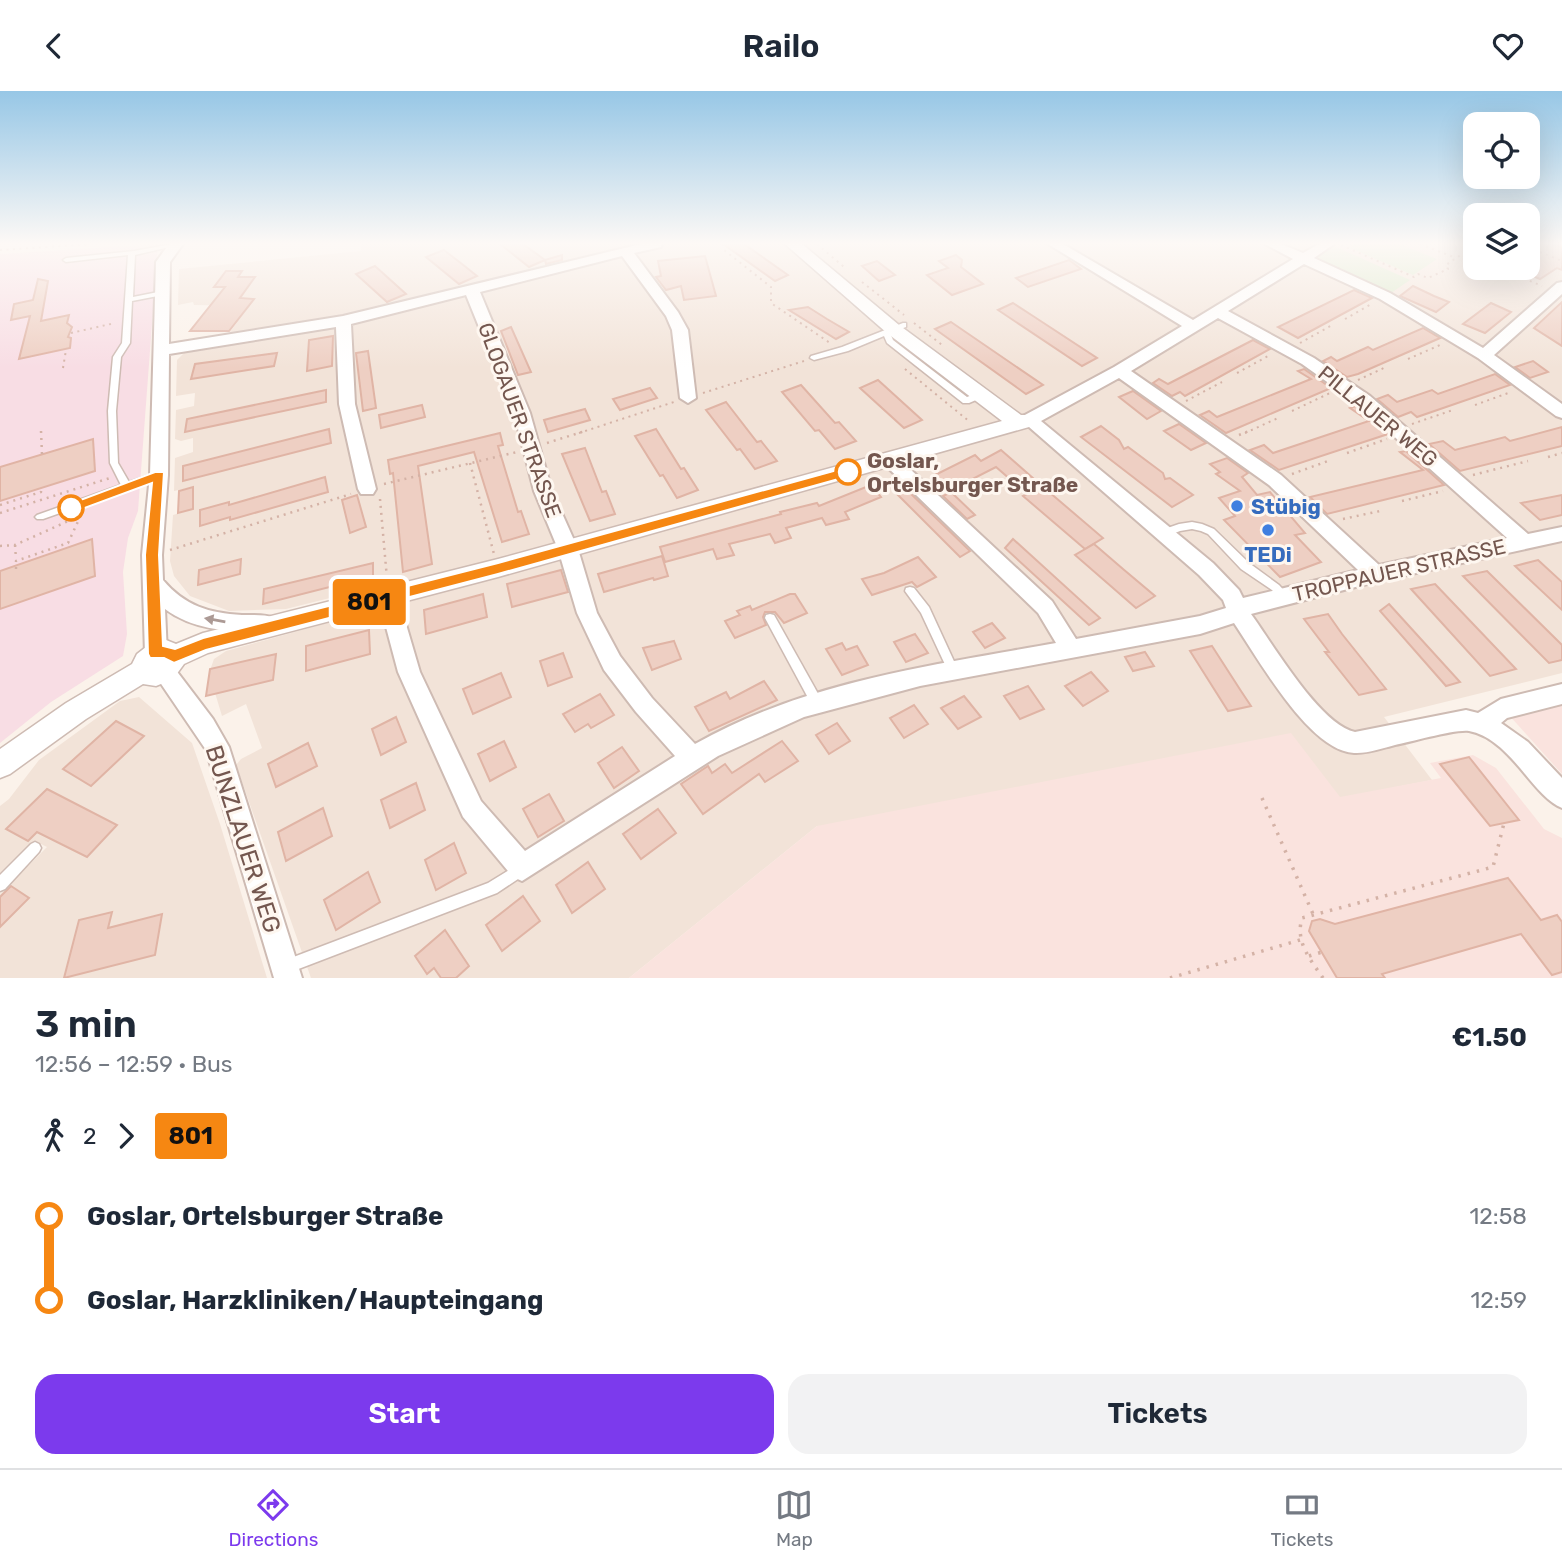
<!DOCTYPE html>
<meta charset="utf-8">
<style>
body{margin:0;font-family:Rubik,sans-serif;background:#f2f2f3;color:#1f2937;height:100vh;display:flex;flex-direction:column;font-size:26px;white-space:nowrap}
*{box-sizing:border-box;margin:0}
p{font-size:23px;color:#747a83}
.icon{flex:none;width:38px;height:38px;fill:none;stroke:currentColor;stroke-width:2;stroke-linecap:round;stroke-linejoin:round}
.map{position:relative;height:887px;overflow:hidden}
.panel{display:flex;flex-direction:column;background:#fff;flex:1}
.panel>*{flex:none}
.badge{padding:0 14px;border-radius:5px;font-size:24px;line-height:46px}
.tools{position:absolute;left:1463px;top:21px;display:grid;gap:14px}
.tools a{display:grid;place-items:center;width:77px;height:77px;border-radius:14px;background:#fff;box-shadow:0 7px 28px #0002;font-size:35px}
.map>.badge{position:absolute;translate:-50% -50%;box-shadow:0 0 0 4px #fff}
.legs{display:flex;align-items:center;gap:10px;height:77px;padding:0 35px;font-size:23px}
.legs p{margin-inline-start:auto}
.overview{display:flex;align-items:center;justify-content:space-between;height:119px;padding:0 35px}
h1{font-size:38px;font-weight:600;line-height:52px}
.action{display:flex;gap:14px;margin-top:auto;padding:14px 35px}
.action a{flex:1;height:80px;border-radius:21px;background:#7c3aed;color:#fff;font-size:28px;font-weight:600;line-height:80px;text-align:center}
.action a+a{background:#f2f2f3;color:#1f2937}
ul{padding:0 35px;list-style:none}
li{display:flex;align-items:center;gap:24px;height:84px;font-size:26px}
li i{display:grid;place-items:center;width:10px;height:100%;margin:0 9px;background:currentColor}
li i::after{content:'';width:18px;height:18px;margin:-9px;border:5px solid;border-radius:50%;background:#fff}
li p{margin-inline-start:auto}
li:first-child i{background:linear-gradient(#0000 50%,currentColor 0)}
li:last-child i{background:linear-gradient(currentColor 50%,#0000 0)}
header{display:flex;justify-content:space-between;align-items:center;height:91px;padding:0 35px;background:#fff;font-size:32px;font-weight:600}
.dock{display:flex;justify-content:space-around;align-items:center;height:98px;border-top:2px solid #e0e1e3;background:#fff;font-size:19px;color:#747a83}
.dock a{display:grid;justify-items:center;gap:4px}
.dock .current{color:#7c3aed}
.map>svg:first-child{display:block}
.residential{fill:#f2e3d8}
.commercial{fill:#fae3de}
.medical{fill:#f8dde4}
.green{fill:#d9e8c9}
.building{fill:#eecfc3;stroke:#e0b4a5;stroke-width:2}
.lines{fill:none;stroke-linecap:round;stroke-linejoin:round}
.service-casing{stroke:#cebbb3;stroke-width:3}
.minor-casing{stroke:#cebbb3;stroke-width:4}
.tertiary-casing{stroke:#cebbb3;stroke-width:3}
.path-far2{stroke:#d4b2a6;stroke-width:2;stroke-dasharray:2 4.5;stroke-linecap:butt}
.path-far1{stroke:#d4b2a6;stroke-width:2.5;stroke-dasharray:2 5;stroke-linecap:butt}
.path{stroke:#d4b2a6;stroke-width:3.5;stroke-dasharray:2.5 7;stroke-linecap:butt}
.service{fill:#fff;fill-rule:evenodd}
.minor{fill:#fff;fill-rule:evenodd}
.tertiary{fill:#fff;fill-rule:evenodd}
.oneway{fill:#ac9a95}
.line-1{fill:#f68712;stroke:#fff;stroke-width:2}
.stop-1-dot{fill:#fff;stroke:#f68712;stroke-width:3.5}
.shop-dot{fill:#3f7fe0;stroke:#fef7f0;stroke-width:2.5}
.labels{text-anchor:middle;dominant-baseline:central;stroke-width:6;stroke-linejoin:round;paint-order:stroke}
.street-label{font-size:21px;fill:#74574f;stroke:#fef7f0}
.stop-label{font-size:21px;font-weight:bold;fill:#74574f;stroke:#fef7f0;text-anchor:start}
.shop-label{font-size:21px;font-weight:bold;fill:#366cbe;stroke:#fef7f0;text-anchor:start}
.near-street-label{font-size:24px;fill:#74574f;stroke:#fef7f0}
</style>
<header><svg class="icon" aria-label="back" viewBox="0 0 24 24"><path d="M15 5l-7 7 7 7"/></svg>Railo<svg class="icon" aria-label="heart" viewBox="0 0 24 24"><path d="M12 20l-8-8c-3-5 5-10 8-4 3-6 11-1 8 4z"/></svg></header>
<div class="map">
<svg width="1562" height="887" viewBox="0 0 1562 887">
<rect width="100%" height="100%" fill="#fbf2ea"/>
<g class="residential">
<polygon points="361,153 1475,153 1475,177 1528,177 1528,153 1562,153 1562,582 1384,626 1432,689 1258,723 817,735 629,887 311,887 236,674 241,668 262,657 246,613 222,625 209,582 214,568 226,560 360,523 358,500 286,518 229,520 190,505 174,485 170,470 173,424 193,418 193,396 174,400 175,367 193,361 193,347 181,350 175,348 176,319 194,315 195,302 176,305 177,269 185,261 203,258 227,245 249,215 194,214 193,211 178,214 179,178 361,160"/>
<polygon points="139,606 192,652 220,733 267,887 0,887 0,803 47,756 35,750 0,785 0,715 9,708 39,669 120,610"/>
</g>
<g class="commercial">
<polygon points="1562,609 1562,683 1508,623"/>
<polygon points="1291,642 1340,706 1441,687 1430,672 1473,664 1496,677 1544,738 1562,747 1562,887 629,887 817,735"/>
</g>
<polygon class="medical" points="158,153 138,420 128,447 123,481 127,543 123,565 51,611 0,652 0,163"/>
<g class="green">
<polygon points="1354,153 1399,153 1437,168 1413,184 1348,156"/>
<polygon points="1334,155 1410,189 1391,202 1314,167"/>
</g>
<g class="building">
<polygon points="500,153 523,153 545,169 562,164 562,169 546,173 545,169 529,176"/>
<polygon points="723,153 744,153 788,184 775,190"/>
<polygon points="1539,153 1553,153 1562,156 1562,179 1557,177 1540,188 1528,183 1528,160"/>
<polygon points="444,159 462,173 477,185 459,193 426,166"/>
<polygon points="956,164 962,169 961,176 983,193 952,204 927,184 948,177 939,170"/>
<polygon points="705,165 716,205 684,209 681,195 666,199 656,186 661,185 658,170"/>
<polygon points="1069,169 1081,178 1028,196 1016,187"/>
<polygon points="877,170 895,184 879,190 862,175"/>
<polygon points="375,175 406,203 387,211 356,183"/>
<polygon points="226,180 242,180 238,186 255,186 240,207 254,208 229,240 190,240 225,196 214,196"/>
<polygon points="38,188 48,190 41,230 69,224 67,232 72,236 68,246 71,247 70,257 19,268 30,225 11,229 14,213 33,209"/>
<polygon points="1413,195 1434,205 1449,211 1436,221 1400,205"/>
<polygon points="1354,199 1372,207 1298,247 1278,236"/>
<polygon points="1562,211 1562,255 1534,237"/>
<polygon points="1013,212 1033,225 1097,267 1082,275 998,219"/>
<polygon points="1491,212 1511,221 1485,242 1463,233"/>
<polygon points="808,216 827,228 849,241 836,248 789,219"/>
<polygon points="951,231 989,257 1043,294 1026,303 935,238"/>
<polygon points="511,236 531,281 518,284 501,240"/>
<polygon points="1423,237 1440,247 1358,283 1347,286 1323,270 1331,266 1337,270 1368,256 1373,259"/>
<polygon points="333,245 332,275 307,280 309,249"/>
<polygon points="1253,249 1270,258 1185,305 1180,301 1172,305 1153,292 1159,288 1168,293"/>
<polygon points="368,260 376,317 363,320 356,262"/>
<polygon points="277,262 274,275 191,288 195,273"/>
<polygon points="1533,270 1548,281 1530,287 1515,276"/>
<polygon points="1304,278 1331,297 1226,342 1200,324 1209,320 1217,326 1311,288 1298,280"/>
<polygon points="1495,283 1510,294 1417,326 1411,321 1398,326 1377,308 1388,304 1397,311 1432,299 1438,303"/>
<polygon points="878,289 922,329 904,337 860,297"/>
<polygon points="801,294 835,332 839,331 856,350 835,358 819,339 815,340 782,301"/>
<polygon points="650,297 657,307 620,319 613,308"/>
<polygon points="326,299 326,311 185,341 187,328"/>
<polygon points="1133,300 1161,320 1147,328 1119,306"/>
<polygon points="726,311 757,351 761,350 777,370 755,378 740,358 737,359 706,319"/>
<polygon points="422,314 425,326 381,337 379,324"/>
<polygon points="1356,315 1388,343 1279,379 1250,359 1264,354 1273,362 1369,330 1350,317"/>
<polygon points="585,318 590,329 548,341 544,329"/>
<polygon points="1179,333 1206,352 1191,359 1164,340"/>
<polygon points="1101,335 1119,349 1124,358 1128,356 1163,382 1165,388 1170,387 1193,404 1172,416 1081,346"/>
<polygon points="1562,336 1562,355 1460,380 1429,353 1443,350 1455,359 1505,346 1510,350"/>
<polygon points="329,338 331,352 183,390 183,375"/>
<polygon points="656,338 681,378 684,377 698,399 677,407 663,384 660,385 635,345"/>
<polygon points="500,342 503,354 498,355 518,421 521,420 529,443 502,451 474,361 418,375 432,473 403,481 393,382 390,383 388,369"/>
<polygon points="93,348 95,380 0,410 0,376"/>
<polygon points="585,357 602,401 606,400 615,423 590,430 562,363"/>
<polygon points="1001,359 1042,395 1103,447 1085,458 1023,405 1027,403 996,376 949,400 933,385 975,364 981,370"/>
<polygon points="1406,360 1444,394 1327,423 1310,406 1423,379 1400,361"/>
<polygon points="1227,367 1248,382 1242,386 1257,404 1270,401 1305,442 1295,444 1321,471 1280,486 1224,429 1235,425 1219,407 1240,400 1216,383 1220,381 1210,373"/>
<polygon points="325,386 328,401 230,429 230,426 200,435 200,419 229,411 229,414"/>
<polygon points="871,394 881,406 845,421 849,428 826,434 822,427 786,437 791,447 775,452 770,443 729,453 734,464 717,468 713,458 665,471 660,456 781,423 780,421 817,412 819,415"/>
<polygon points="193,396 193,418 178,422 179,400"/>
<polygon points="907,399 970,460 960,466 897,403"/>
<polygon points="951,401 975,424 967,428 943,405"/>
<polygon points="357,404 366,436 350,442 342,409"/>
<polygon points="1562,404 1562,424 1540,429 1521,412"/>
<polygon points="92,448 95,485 0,518 0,480"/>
<polygon points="1013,448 1100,527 1089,534 1005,457"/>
<polygon points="1094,453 1123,478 1155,505 1136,517 1075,464"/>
<polygon points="662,465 668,485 654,489 653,487 604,501 598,483"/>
<polygon points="918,466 936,486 917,496 912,491 872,504 862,488 884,482"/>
<polygon points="241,468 240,483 198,494 199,479"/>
<polygon points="1538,469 1562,491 1562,519 1515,475"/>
<polygon points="373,472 373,485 263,513 264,498"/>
<polygon points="561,479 568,501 512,516 507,493"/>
<polygon points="1487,480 1562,554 1562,569 1549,572 1463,485"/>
<polygon points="1435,493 1516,578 1490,585 1411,498"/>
<polygon points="483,503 487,526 426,543 424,519"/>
<polygon points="790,503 795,503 807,522 784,532 775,521 765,521 763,526 766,534 735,547 725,530 740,524 737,520 750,515 752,519"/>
<polygon points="1389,513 1460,591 1446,595 1380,520"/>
<polygon points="1328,523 1342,543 1386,598 1359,604 1325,561 1329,561 1304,528"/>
<polygon points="992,532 1005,547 985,557 973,541"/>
<polygon points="369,539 370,563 306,580 306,555"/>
<polygon points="915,543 928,562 906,571 894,551"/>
<polygon points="674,550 681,568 652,579 643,557"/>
<polygon points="842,552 846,559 857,555 868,574 842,584 826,558"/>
<polygon points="1212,555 1241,600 1251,615 1228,620 1190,560"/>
<polygon points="1145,561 1154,575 1133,580 1125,566"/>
<polygon points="563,562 572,586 548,595 540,570"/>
<polygon points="276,563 273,589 206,605 210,578"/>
<polygon points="1091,581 1108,600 1083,615 1065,595"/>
<polygon points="501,582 511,606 473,623 463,598"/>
<polygon points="764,590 777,609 709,640 695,616 726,601 730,608"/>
<polygon points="1028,595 1044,618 1020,628 1004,605"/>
<polygon points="600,603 614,624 591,637 588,633 575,641 563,623"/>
<polygon points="964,605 981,626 958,638 941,617"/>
<polygon points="914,614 928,633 904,647 890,627"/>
<polygon points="396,626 406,651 381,664 372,638"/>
<polygon points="116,630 144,645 91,695 63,678"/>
<polygon points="837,632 850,650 829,663 816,644"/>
<polygon points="504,650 516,676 490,690 478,663"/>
<polygon points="782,650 798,670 765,691 759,683 703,723 681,693 708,675 712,682 725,673 732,682"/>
<polygon points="308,652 317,675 276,696 268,673"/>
<polygon points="622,656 639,680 614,697 598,672"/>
<polygon points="1469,666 1519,729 1490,735 1440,673"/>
<polygon points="416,692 425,719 390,737 381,709"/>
<polygon points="47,698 117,734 87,766 37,741 28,750 6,738"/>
<polygon points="549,703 564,730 538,746 523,718"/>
<polygon points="323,717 332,745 286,770 278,741"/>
<polygon points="658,718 676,742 641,768 623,743"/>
<polygon points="454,752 466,782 436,799 425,769"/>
<polygon points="588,771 605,798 572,822 556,794"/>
<polygon points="368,781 380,811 336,839 324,809"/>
<polygon points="1508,787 1541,829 1557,824 1562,831 1562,881 1552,884 1521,843 1382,883 1385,887 1337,887 1309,840 1312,830 1320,828 1335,833"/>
<polygon points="11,795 29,807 0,836 0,806"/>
<polygon points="523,805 540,830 502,860 486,834"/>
<polygon points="112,821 108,837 162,823 155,864 64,887 79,829"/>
<polygon points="445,839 469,875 456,887 441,887 434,877 427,883 415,865"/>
</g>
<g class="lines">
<g class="service-casing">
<g id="service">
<polygon points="172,153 178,154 135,164 133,206 163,200 167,202 163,204 132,210 130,252 121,266 116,320 118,372 129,391 159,381 164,384 162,386 43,428 37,428 35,426 37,424 121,394 110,372 108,320 113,266 122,252 128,164 66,171 63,169 66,167 134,160"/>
<polygon points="903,232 906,232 906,236 890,242 893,249 967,306 980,301 984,304 983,306 969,312 963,312 887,252 884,245 848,260 814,269 810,267 811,265 842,256"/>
<polygon points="1192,431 1202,433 1214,438 1249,472 1279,494 1289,505 1288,508 1280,508 1272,499 1241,478 1208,443 1201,440 1192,438 1180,440 1162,447 1157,443 1159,440 1179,433"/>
<polygon points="910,496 914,497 929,516 958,579 957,582 953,584 949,582 921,522 905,500 906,497"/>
<polygon points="770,523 774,524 821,608 823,612 821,616 817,617 813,616 765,527 766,524"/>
<polygon points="35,751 39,753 41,757 39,761 5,798 0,800 0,784 31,753"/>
<polygon points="522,771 527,772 528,777 527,782 497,802 288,882 283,880 281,875 283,870 488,792"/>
</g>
</g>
<g class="minor-casing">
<g id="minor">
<path d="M169 153H183L170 171 169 253 343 225 641 153H662L661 156 634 162 678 221 688 239 696 307 688 312 680 307 672 239 666 225 622 165 480 201 530 322 552 400 578 458 597 522 620 565 652 607 695 653C806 590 933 574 1056 552L1038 522 884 373 881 369 884 365H896L1052 510 1076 548 1200 525 1226 517 1223 509 1199 484 1021 329 1023 325 1114 276 1182 235 1048 153H1063L1193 229 1293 168 1265 153H1281L1303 162 1319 153H1334L1314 167 1390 202 1483 257 1557 192 1562 191V203L1494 264 1562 313V327L1556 325 1478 267 1380 208 1304 173 1228 220 1314 267 1370 305 1528 443 1562 436V450L1375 491 1251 523C1273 553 1320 634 1355 641L1466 619 1478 622 1501 608 1562 593V613L1507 627 1501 632 1528 651 1562 687V717C1532 705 1511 648 1469 640 1455 638 1411 651 1395 654 1383 657 1367 663 1354 662 1309 660 1258 567 1234 532L1200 543 920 595 804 626 718 665 522 790 513 786 463 726 398 581 378 506 381 500 388 498 395 500 398 506 420 581 481 710 525 760 675 665 636 621 604 579 577 522 558 458 534 400 514 322 466 204 351 233 355 313 376 398 373 403H361L358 398 339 313 336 236 169 263 168 384 162 464 163 489C185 515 209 522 242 524 253 524 265 523 275 527L279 533 275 539 268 542C233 541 194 540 165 518L167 563 164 569 156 572 148 569 145 563 142 464 150 384 156 171ZM1218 227 1302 273 1358 313 1507 447 1379 474 1281 384 1131 280ZM1119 287 1269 394 1358 479 1243 507 1239 499 1213 472 1041 330Z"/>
<polygon points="164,572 172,574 213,628 229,656 302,887 274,887 206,659 153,581 156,574"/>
</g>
</g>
<g class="tertiary-casing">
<polygon id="tertiary" points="785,153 802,153 899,234 1021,324 1036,324 1039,329 1036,334 498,486 208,562 184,573 173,588 156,595 143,593 86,628 10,683 0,687 0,658 66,612 132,573 137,563 146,556 166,549 176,553 203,542 498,468 1002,330 887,242"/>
</g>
<g class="path-far2">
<polyline points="723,153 724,159 771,196 771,212 830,252"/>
<polyline points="817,153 844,176"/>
<polyline points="1420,153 1456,167"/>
<polyline points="1341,154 1414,186 1418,183 1428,187 1448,178 1446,174 1475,154"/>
<polyline points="1528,156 1562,170"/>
<polyline points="0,159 91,153"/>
<polyline points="1464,162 1475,166"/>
<polyline points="1500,177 1542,195"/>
<polyline points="862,191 904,224"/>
<polyline points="1345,228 1373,212"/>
<polyline points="914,232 942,254"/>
<polyline points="71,242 115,232"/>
<polyline points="1300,252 1334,233"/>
<polyline points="1408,268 1440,254"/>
<polyline points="63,277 66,259"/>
<polyline points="905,278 970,331"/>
<polyline points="1237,282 1270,264"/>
<polyline points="1358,289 1386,276"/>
<polyline points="703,302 804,270"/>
<polyline points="1186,310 1222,291"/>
<polyline points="1475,314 1511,301"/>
<polyline points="1292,320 1330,302"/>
<polyline points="1412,333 1453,319"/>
<polyline points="579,342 674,311"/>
<polyline points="1245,342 1278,327"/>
</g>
<g class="path-far1">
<polyline points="41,340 42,363"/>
<polyline points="1239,344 1249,340"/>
<polyline points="547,352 585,340"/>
<polyline points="1347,362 1387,348"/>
<polyline points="1548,366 1562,362"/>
<polyline points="470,372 494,463"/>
<polyline points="1292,383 1328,370"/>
<polyline points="1473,384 1528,370"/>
<polyline points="384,393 517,361"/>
<polyline points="380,408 387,488"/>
<polyline points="1402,410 1443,400"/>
<polyline points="0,414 41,401 41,397"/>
<polyline points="0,422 110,387"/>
<polyline points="1343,428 1380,420"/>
<polyline points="15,454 16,468"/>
<polyline points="0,455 15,454 75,427"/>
<polyline points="170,459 351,403"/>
<polyline points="16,478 16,470 68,452 81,424"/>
</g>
<g class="path">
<polyline points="1262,707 1313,823"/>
<polyline points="1309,865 1322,861"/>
<polyline points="1170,887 1300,849"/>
<path d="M1323 887C1310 868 1295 851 1302 827L1493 776 1504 732"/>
</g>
<use href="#service" class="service"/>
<use href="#minor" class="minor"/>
<use href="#tertiary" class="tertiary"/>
</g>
<defs><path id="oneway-solid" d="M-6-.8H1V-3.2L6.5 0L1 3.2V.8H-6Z" transform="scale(1.75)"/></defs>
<use class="oneway" href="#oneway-solid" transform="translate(215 529) rotate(-170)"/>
<linearGradient id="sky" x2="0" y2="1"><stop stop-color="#97c7e6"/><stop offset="0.55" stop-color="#fdf9f6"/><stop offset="1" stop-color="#fdf9f6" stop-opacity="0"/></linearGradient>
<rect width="1562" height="277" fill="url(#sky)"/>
<polygon class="line-1" points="848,376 854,381 853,384 498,483 206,559 174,572 164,567 150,567 148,563 145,464 152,392 71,422 65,417 67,414 155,381 164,381 159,464 163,555 175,558 203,547 498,472"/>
<g class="stop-1-dot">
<circle cx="848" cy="381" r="12"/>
<circle cx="71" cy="417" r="12"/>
</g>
<g class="shop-dot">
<circle cx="1237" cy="415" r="7"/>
<circle cx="1268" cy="439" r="7"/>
</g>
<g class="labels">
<g class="street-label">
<text transform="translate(1378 325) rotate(39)">PILLAUER WEG</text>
<text transform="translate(520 329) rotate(70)">GLOGAUER STRASSE</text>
<text transform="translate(1399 479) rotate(-13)">TROPPAUER STRASSE</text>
</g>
<g class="stop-label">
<text x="867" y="369">Goslar,<tspan x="867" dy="24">Ortelsburger Straße</tspan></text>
</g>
<g class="shop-label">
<text x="1251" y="415">Stübig</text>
<text x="1268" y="463" text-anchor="middle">TEDi</text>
</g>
<g class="near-street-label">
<text transform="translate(243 748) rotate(72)">BUNZLAUER WEG</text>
</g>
</g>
</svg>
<div class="tools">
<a><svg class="icon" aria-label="locate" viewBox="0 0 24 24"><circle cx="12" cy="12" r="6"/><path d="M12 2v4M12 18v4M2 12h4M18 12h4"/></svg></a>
<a><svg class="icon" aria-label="layers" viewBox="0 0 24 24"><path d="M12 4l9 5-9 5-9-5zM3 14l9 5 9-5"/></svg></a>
</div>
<b class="badge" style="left:369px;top:511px;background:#f68712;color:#111">801</b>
</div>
<section class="panel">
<div class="overview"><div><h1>3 min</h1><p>12:56 – 12:59 · Bus</p></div><b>€1.50</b></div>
<div class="legs"><svg class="icon" aria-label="walk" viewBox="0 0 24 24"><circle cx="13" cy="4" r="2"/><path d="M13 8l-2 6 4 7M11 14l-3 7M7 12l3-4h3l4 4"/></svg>2<svg class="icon" aria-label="forward" viewBox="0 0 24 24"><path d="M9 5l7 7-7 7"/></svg><b class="badge" style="background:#f68712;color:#111">801</b></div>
<ul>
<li><i style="color:#f68712"></i><b>Goslar, Ortelsburger Straße</b><p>12:58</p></li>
<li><i style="color:#f68712"></i><b>Goslar, Harzkliniken/Haupteingang</b><p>12:59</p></li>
</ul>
<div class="action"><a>Start</a><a>Tickets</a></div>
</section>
<nav class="dock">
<a class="current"><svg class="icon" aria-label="directions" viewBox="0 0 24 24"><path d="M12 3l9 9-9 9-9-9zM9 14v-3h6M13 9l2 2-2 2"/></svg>Directions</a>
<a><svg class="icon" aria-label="map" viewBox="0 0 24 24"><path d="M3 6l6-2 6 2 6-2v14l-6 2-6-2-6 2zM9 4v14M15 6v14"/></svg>Map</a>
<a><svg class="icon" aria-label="tickets" viewBox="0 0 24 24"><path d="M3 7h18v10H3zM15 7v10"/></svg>Tickets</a>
</nav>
